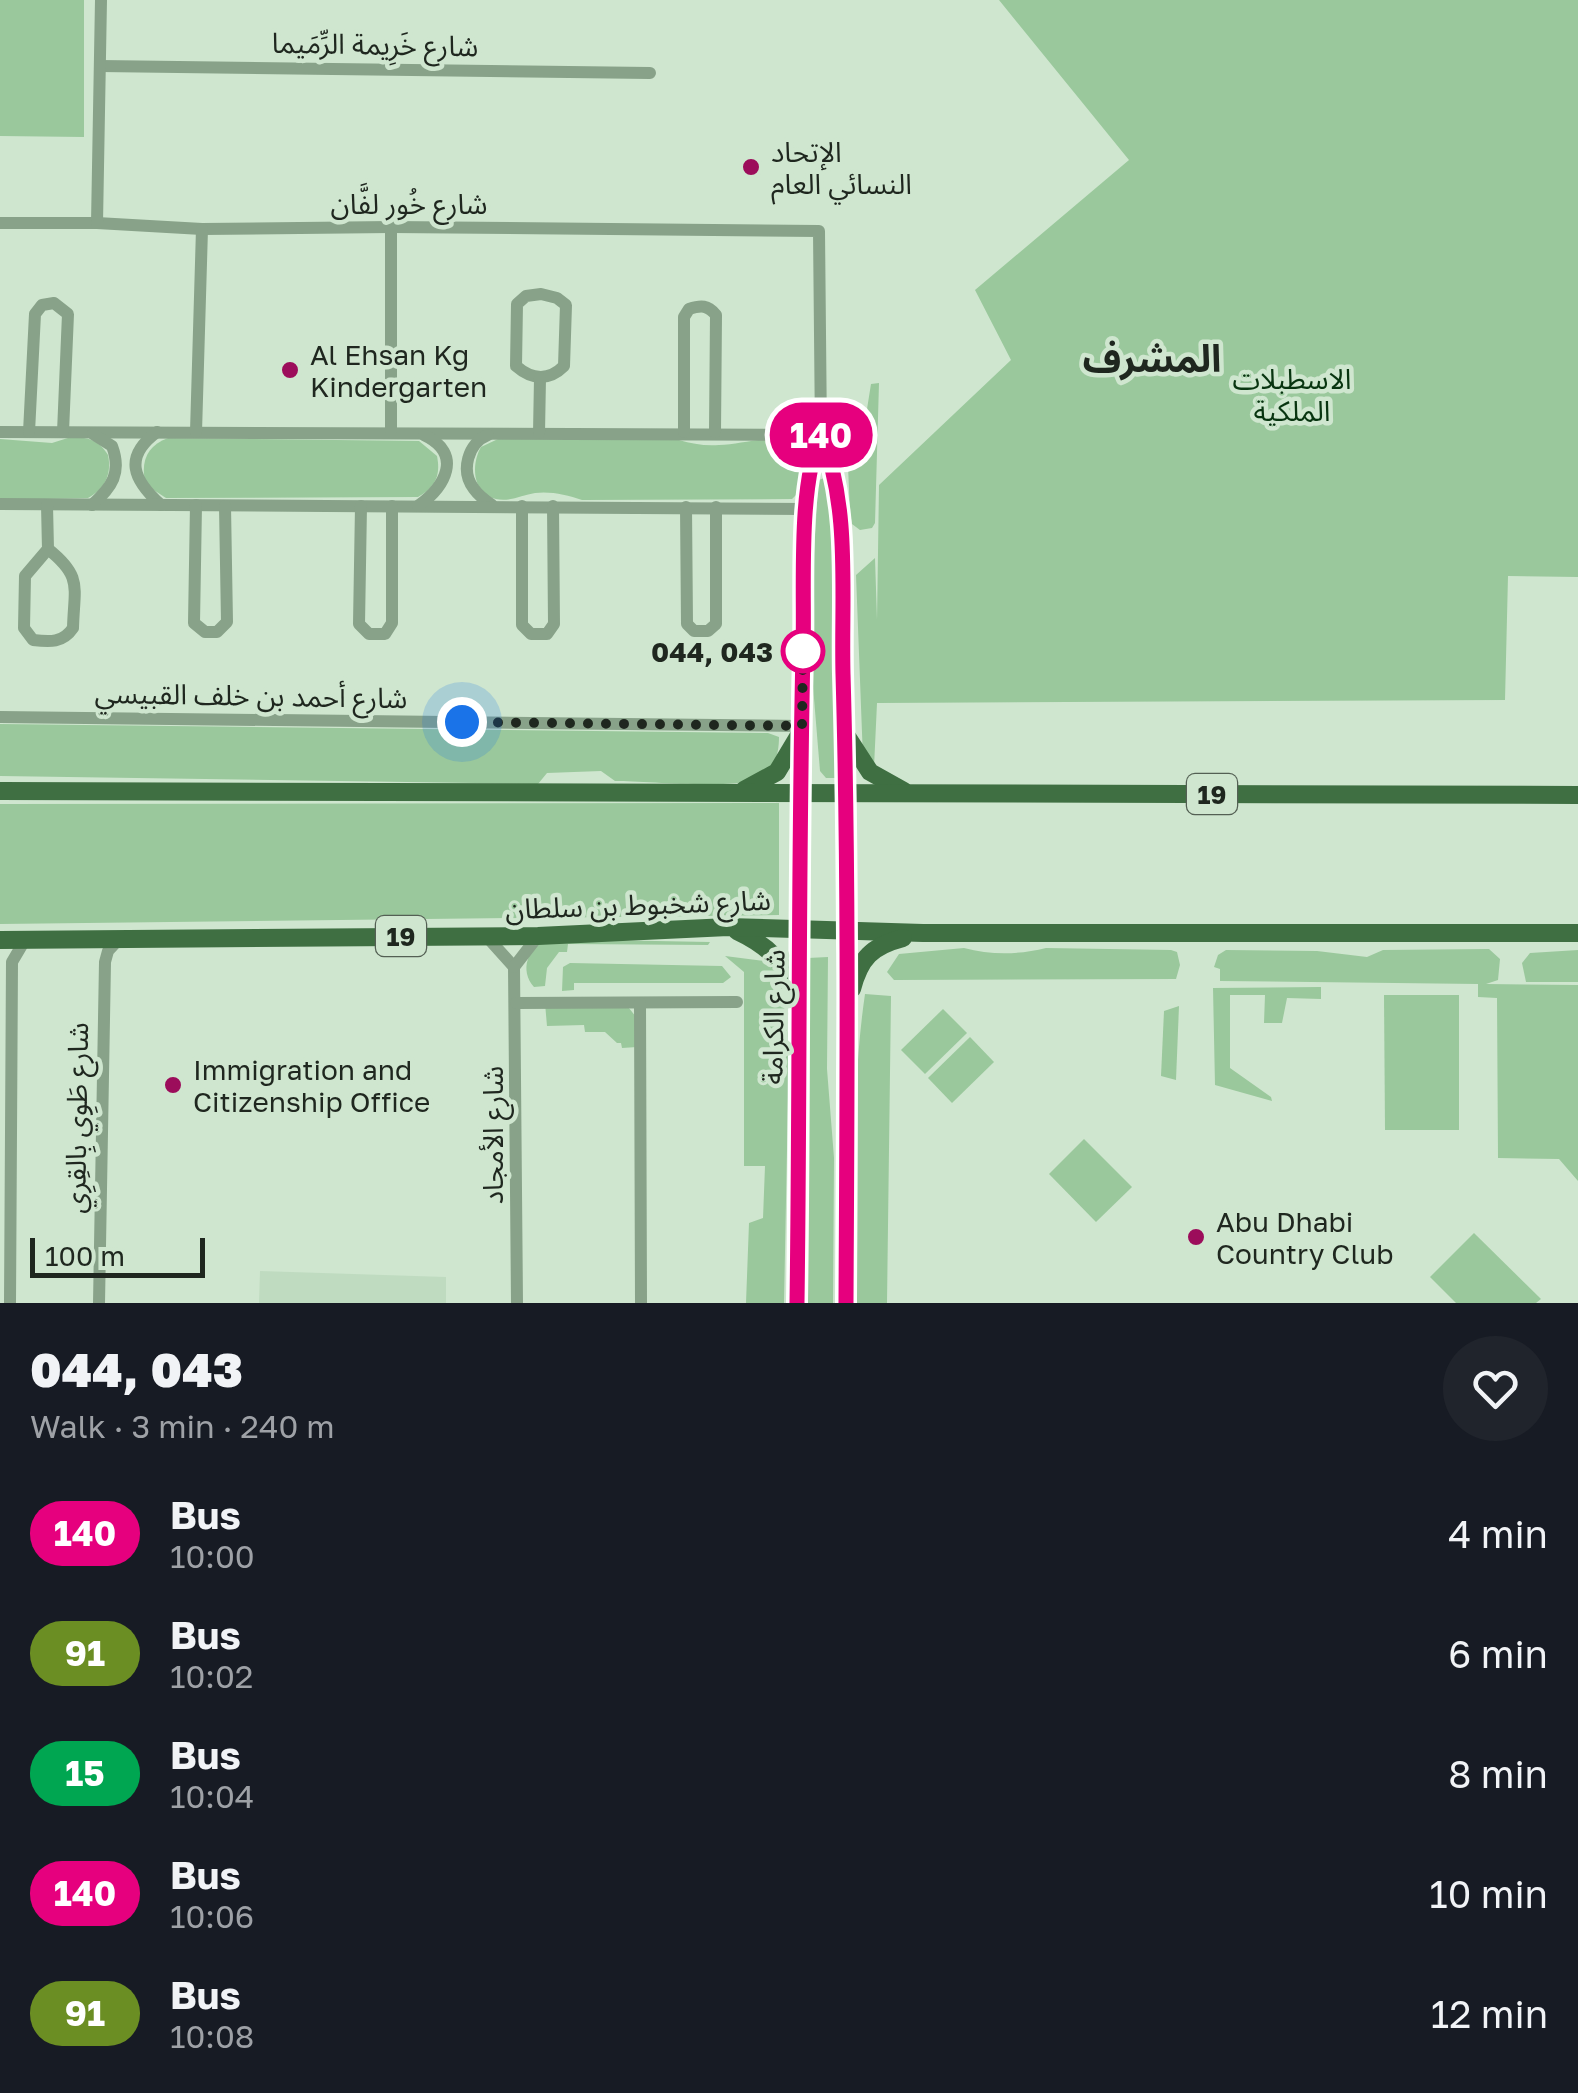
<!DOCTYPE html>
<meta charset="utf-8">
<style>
body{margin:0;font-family:"Golos Text","Noto Sans Arabic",sans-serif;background:#20242c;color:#f1f3f6;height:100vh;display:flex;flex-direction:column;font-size:38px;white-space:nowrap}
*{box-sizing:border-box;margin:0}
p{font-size:32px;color:#9ea1a6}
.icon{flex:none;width:55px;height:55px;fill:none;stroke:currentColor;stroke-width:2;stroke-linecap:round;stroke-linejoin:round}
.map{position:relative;height:1303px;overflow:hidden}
.details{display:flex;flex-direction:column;background:#171b24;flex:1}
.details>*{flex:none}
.badge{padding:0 20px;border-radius:32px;font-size:35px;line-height:65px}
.scale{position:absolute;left:30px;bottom:25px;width:175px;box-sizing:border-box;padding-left:10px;border:5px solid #1f271f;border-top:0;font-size:28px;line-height:35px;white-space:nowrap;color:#1f271f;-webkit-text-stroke:8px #cfe6cf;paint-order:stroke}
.you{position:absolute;width:50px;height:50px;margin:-25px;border:8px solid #fff;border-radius:50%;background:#1a73e8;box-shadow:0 0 0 15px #1a73e833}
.map>.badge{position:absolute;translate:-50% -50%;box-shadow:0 0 0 5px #fff}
.round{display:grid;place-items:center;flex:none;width:105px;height:105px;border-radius:52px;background:#20242c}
.head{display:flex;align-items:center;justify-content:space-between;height:170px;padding:0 30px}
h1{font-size:48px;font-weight:800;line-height:75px}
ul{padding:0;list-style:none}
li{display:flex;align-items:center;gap:30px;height:120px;padding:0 30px}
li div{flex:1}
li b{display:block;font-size:38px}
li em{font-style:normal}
li .badge{min-width:110px;font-weight:700;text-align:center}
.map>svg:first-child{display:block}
.built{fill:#bfdbc0}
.green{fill:#9ac89c}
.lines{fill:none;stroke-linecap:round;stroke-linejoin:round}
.minor{stroke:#88a289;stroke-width:12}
.major{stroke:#3f6f42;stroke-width:18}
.line-casing{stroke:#fff;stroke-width:22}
.line{stroke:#e6007e;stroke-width:15}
.walk{stroke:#1f271f;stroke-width:10;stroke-dasharray:0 18}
.poi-dot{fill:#9c0d5b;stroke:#cfe6cf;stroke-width:4}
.stop-dot{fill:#fff;stroke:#e6007e;stroke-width:5}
.labels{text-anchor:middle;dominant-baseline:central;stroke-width:9;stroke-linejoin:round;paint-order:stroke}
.shield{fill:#cfe6cf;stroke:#546054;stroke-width:2.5}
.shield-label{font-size:25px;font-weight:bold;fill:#1f271f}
.street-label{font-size:28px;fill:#1f271f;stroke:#cfe6cf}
.poi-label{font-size:28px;fill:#1f271f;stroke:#cfe6cf;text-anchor:start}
.park-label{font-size:28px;fill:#083510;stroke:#cfe6cf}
.stop-label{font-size:28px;font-weight:bold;fill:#1f271f;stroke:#cfe6cf;text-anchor:end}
.district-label{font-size:38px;font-weight:bold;fill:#1f271f;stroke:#cfe6cf}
</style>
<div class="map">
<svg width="1578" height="1303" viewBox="0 0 1578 1303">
<rect width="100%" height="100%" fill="#cfe6cf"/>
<polygon class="built" points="260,1271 446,1277 446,1303 259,1303"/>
<g class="green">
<polygon points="0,0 84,0 84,137 0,136"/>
<polygon points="999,0 1578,0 1578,577 1508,576 1505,700 877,703 874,767 863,759 856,575 875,558 877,620 879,485 1011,360 975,290 1129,160"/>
<polygon points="879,383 875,523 872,528 860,530 852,524 850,513 846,419 867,409 871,384"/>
<path d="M71 437C88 437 99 440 108 455 112 474 105 489 88 498L0 500V439L52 443Z"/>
<path d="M168 438 419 441 437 456C441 476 435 487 418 497L166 498 146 485C140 463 146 446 168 438Z"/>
<path d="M498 439 679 440C692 444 705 446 719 445 747 444 781 430 805 449L803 488 792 499 582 500C567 495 551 491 535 493 522 495 510 502 496 499 472 494 471 464 481 447Z"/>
<polygon points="824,478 829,479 841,770 836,778 826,778 820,771 809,638 818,486 819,480"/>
<path d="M0 724 768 733 779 737C779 753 775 771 759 778 734 790 647 781 615 781L601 771 547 773 538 784 0 776Z"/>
<polygon points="779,803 779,915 0,924 0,804"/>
<path d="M547 939 710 942 708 945 568 944 567 952H559L547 968 545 986 534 987C519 970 528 947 547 939Z"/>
<path d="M964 948C990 955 1019 955 1046 948L1171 950 1177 952 1180 965 1176 979 894 980 887 972 899 954Z"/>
<polygon points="1489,949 1500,959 1498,980 1486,984 1578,985 1578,1181 1559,1159 1498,1158 1497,998 1478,997 1478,984 1220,981 1220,969 1214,967 1218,955 1226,950 1317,951 1367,957 1383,950"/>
<polygon points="1578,950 1578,982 1526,982 1522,963 1530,953"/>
<polygon points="725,956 771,962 781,982 789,1047 784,1303 746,1303 749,1223 763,1218 765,1166 744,1166 744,972"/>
<polygon points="828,957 827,1069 834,1158 833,1303 807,1303 808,958"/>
<polygon points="570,963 722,966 731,977 723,983 574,983 574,990 562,991 563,967"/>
<polygon points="1321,987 1321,999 1287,998 1282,1023 1264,1023 1265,995 1230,995 1230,1068 1271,1097 1272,1101 1215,1085 1213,988"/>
<path d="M865 994 891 996 887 1303H857C856 1200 850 1096 865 994Z"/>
<polygon points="1384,995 1459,995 1459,1130 1385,1130"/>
<polygon points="545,1003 625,1003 636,1017 637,1047 622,1048 621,1043 617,1043 605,1032 585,1032 584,1025 547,1026"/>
<polygon points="1179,1006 1176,1080 1161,1076 1164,1011"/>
<polygon points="943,1009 967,1033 925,1074 901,1050"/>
<polygon points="970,1037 994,1062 952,1103 928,1078"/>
<polygon points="1084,1139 1132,1187 1096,1222 1049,1174"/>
<polygon points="1474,1233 1541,1299 1536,1303 1456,1303 1430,1277"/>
</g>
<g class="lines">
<g class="minor">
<polyline points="100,66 650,73"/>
<polyline points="0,223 97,223 202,229 391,227 819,231 821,435 834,467 840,520 845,794"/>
<polyline points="97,223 101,0"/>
<path d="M541 294 557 298 566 305 564 366C549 381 532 380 516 366L517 304 526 296Z"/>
<polyline points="0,432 821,435"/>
<polyline points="29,432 35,314 42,305 54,303 68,314 63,432"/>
<path d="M157 432C123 457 133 480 161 505"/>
<polyline points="196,432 202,229"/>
<polyline points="391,432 391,227"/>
<path d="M684 432V317L689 309C701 305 708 305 716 315L715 432"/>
<polyline points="539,433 540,378"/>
<path d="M488 435C468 443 460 471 474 489 479 496 486 501 492 505"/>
<polyline points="0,504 807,509"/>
<path d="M47 505 48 549 25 576 24 628 33 640C50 642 63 643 73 628 74 587 83 577 48 549"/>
<path d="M92 505C112 487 122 473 112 446L93 434"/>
<polyline points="196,505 194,623 205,632 217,632 227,622 225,506"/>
<polyline points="361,506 359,624 369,634 385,634 392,623 392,506"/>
<path d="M418 506C445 487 464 454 424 435"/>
<polyline points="522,506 522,625 531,634 547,634 554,624 553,506"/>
<polyline points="686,507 687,624 694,631 708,631 716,624 716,507"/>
<polyline points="0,717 801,726"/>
<polyline points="800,793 807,509 810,459 821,435"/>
<polyline points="487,937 514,967 517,1303"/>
<polyline points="514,967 538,936"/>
<polyline points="516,1003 737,1002"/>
<polyline points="640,1003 641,1303"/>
<polyline points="10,1303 12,962 25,940"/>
<polyline points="99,1303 105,962 108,951 120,938"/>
</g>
<g class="major">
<polyline points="844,732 870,772 904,791"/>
<polyline points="744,790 777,772 801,732"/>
<polyline points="0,791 1578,795"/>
<polyline points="845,794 846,1303"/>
<path d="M737 931C769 946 782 961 798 992"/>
<polyline points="0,940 538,936 728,927 923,933 1578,933"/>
<path d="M852 989C860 958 872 946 903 938"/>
<polyline points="797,1303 800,793"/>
</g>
</g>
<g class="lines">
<g class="line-casing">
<path id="line" d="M797 1303C800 1086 798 869 803 652 805 590 797 488 821 434 851 508 841 595 843 674 849 884 847 1093 846 1303"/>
</g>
<use href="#line" class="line"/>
<polyline class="walk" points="462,722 802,726 803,651"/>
</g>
<g class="poi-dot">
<circle cx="751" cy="167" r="10"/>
<circle cx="290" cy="370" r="10"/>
<circle cx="173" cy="1085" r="10"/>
<circle cx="1196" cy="1237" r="10"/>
</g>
<circle class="stop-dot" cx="803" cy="651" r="20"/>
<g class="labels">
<g class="shield">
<rect x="1187" y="774" width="50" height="40" rx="8"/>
<rect x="376" y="916" width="50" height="40" rx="8"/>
</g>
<g class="shield-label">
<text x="1212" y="794">19</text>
<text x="401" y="936">19</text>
</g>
<g class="street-label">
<text transform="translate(375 44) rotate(1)">شارع خَرِيمة الرِّمَيما</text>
<text x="409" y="203">شارع خُور لفَّان</text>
<text transform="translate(251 695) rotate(1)">شارع أحمد بن خلف القبيسي</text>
<text transform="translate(638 904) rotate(-2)">شارع شخبوط بن سلطان</text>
<text transform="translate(773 1017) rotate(-89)">شارع الكرامة</text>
<text transform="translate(76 1118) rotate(-89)">شارع طَوِي بِالقِرِي</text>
<text transform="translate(492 1135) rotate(-90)">شارع الأمجاد</text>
</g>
<g class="poi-label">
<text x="771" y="151">الإتحاد<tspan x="771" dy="32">النسائي العام</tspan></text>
<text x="310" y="354">Al Ehsan Kg<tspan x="310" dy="32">Kindergarten</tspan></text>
<text x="193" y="1069">Immigration and<tspan x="193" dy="32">Citizenship Office</tspan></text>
<text x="1216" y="1221">Abu Dhabi<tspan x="1216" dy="32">Country Club</tspan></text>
</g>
<g class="park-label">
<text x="1292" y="378">الاسطبلات<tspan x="1292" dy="32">الملكية</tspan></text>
</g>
<g class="stop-label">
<text x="773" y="651">044, 043</text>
</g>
<g class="district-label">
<text x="1152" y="357">المشرف</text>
</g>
</g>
</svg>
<div class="scale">100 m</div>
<div class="you" style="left:462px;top:722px"></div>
<b class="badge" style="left:821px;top:435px;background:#e6007e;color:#fff">140</b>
</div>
<section class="details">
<div class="head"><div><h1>044, 043</h1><p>Walk · 3 min · 240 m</p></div><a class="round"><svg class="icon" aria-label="heart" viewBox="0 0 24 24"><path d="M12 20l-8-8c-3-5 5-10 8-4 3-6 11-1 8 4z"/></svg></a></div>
<ul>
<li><span class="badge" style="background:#e6007e;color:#fff">140</span><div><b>Bus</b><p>10:00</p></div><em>4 min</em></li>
<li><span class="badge" style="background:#6b8e23;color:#fff">91</span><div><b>Bus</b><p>10:02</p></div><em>6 min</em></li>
<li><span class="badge" style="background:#00a651;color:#fff">15</span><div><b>Bus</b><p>10:04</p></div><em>8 min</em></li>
<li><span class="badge" style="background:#e6007e;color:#fff">140</span><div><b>Bus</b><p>10:06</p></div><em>10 min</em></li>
<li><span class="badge" style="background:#6b8e23;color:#fff">91</span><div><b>Bus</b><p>10:08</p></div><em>12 min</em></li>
</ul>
</section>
